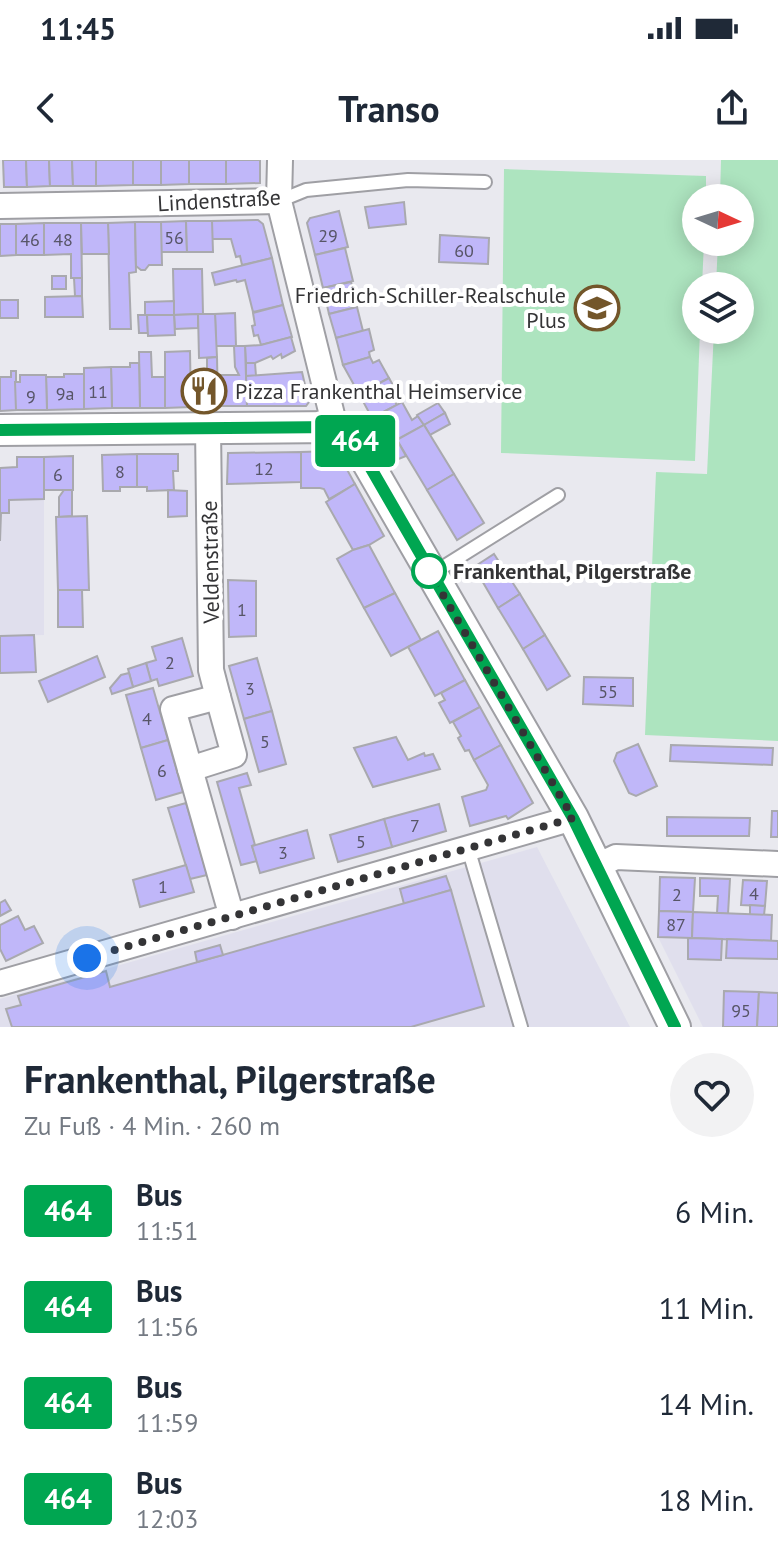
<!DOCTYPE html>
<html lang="de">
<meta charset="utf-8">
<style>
body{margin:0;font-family:"PT Sans",sans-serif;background:#f2f2f3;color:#1f2937;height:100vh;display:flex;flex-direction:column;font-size:30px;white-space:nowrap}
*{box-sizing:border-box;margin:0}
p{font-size:26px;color:#747a83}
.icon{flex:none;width:44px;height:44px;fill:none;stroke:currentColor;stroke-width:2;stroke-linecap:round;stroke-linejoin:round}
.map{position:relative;height:867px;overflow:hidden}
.side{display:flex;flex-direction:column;background:#fff;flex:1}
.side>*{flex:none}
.badge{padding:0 16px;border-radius:6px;font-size:28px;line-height:52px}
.needle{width:52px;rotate:94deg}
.buttons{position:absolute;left:682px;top:24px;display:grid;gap:16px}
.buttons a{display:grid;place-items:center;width:72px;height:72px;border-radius:50%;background:#fff;box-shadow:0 4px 20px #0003;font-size:40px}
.you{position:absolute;width:40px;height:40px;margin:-20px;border:6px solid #fff;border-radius:50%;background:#1a73e8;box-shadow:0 0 0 12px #1a73e833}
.map>.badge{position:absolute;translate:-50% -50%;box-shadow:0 0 0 4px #fff}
.round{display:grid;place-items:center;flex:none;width:84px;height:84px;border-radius:42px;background:#f2f2f3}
.overview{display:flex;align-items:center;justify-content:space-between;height:136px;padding:0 24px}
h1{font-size:38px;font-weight:700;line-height:60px}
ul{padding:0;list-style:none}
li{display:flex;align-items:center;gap:24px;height:96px;padding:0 24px}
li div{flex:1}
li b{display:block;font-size:30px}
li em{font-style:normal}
li .badge{min-width:88px;font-weight:700;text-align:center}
.status{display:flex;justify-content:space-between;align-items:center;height:56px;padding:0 40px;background:#fff;direction:ltr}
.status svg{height:22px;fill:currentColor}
header{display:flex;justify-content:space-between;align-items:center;height:104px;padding:0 24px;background:#fff;font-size:36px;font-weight:700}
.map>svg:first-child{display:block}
.built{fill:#e0dfed}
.green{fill:#ade4bf}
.building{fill:#c0b7f9;stroke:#a9a9ae;stroke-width:2}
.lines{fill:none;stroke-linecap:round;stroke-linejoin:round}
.service-casing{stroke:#9f9fa4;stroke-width:16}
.minor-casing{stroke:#9f9fa4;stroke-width:28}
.tertiary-casing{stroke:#9f9fa4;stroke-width:34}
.service{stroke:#fff;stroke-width:12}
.minor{stroke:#fff;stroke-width:24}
.tertiary{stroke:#fff;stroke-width:30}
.line-casing{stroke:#fff;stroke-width:18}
.line{stroke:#00a651;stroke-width:12}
.walk{stroke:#343436;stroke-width:8;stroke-dasharray:0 14.4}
.stop-dot{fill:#fff;stroke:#00a651;stroke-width:4}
.labels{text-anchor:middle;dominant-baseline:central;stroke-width:8;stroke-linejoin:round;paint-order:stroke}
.number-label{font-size:18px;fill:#575567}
.street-label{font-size:22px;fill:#343436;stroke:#fff}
.poi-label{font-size:22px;fill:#343436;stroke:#fff;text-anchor:end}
.stop-label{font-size:22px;font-weight:bold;fill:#343436;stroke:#fff;text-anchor:start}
</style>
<div class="status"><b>11:45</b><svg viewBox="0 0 49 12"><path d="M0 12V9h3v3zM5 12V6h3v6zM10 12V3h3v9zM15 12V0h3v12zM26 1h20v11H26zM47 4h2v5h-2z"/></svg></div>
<header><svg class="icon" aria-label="back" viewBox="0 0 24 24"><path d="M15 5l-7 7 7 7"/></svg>Transo<svg class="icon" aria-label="share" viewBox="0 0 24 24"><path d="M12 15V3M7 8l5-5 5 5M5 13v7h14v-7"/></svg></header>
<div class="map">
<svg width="778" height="867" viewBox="0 0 778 867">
<rect width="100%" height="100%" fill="#e9e9ef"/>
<g class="built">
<polygon points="44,298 44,475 0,476 0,308 17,307"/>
<polygon points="537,687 630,867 0,867 0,839"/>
<polygon points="658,777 778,781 778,867 703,867"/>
</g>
<g class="green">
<polygon points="721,0 778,0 778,581 645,575 656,312 707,314 714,170 740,170 740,126 716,126 718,82 740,82 740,38 720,38"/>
<polygon points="504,9 706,16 706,38 696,38 696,82 704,82 702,126 696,126 696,170 700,170 695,301 501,293"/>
</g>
<g class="building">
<polygon points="3,0 26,0 27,27 4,27"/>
<polygon points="26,0 49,0 50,26 27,27"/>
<polygon points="49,0 72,0 73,26 50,26"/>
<polygon points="72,0 96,0 96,26 73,26"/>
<polygon points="96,0 133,0 133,25 96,26"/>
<rect x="133" y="0" width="28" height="25"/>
<polygon points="161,0 189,0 189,24 161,25"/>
<rect x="189" y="0" width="37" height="24"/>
<polygon points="226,0 260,0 260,23 226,24"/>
<polygon points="404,42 406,64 369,68 365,47"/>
<polygon points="339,51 348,87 315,95 307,63 310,58"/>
<polygon points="258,60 263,64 272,98 242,105 240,96 236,97 231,79 212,79 212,61"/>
<polygon points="186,61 187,92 161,92 161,62"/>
<polygon points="186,61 212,61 213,92 187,92"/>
<polygon points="135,62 136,112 129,113 131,169 110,169 108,63"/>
<polygon points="135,62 161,62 162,105 149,105 145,110 141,110 136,106"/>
<polygon points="44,63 44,95 16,95 16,64"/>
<polygon points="44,63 81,63 82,118 71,118 71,94 44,95"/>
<polygon points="81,63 108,63 109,94 82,94"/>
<polygon points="0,64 16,64 16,95 0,96"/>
<polygon points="440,75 489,78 488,104 439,102"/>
<polygon points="345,88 353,121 323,128 315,95"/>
<polygon points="272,98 283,145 253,152 245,120 237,122 236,120 215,125 212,113"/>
<polygon points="173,109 202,109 203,154 174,155"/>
<rect x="52" y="116" width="14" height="13"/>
<polygon points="74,118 82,118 82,136 75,136"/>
<polygon points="351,122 357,147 329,154 323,128"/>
<polygon points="82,136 83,157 45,157 45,137"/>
<rect x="0" y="140" width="18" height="18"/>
<polygon points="174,141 174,155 145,155 145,142"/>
<polygon points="283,145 292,177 261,185 258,175 254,176 252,166 255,165 253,153"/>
<polygon points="357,147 363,171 336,178 329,154"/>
<polygon points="235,153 236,186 216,186 215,154"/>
<polygon points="198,154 198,168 175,169 174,155"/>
<polygon points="198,154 215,154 217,197 199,198"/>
<polygon points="138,155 147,155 148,173 139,173"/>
<polygon points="147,155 174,155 175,175 148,176"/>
<polygon points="369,169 374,190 369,192 370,197 343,205 336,178"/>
<polygon points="291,177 295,191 282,198 281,194 273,199 271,196 255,203 246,203 245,186 261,185"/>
<polygon points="234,186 245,186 247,246 218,246 217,215 239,215 235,207"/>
<polygon points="190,191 191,247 165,248 165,192"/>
<polygon points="139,192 151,192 152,217 165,217 165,248 140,248"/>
<polygon points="217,197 218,246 191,247 191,216 207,216 207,198"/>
<polygon points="370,197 373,203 379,200 389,218 359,234 343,205"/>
<polygon points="130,203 139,203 140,248 112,248 111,207 130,207"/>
<polygon points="246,203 255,203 256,216 246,216"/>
<polygon points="111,207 112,248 84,249 84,208"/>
<polygon points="11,211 16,211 16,250 0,251 0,217 11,217"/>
<polygon points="302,212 309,242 306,246 247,246 246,216"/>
<polygon points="64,214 84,214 84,249 47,250 46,217 64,217"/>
<polygon points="20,215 46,215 47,250 16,250 15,222 20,222"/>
<polygon points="389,218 399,236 394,240 397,245 372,258 359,234"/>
<polygon points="402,242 412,260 418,256 424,265 387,285 372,258"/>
<polygon points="438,243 445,253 424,265 417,255"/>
<polygon points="445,253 450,264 430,275 424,265"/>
<polygon points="424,265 454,314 427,330 397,280"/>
<polygon points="397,280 406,296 396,300 387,285"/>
<polygon points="334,291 339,295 355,324 329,339 324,329 320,328 301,328 301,292"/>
<polygon points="301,292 301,322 227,324 228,293"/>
<polygon points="137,294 178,294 178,311 173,311 174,330 147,331 147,327 137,327"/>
<polygon points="137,294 137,327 120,327 120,331 103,331 102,295"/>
<polygon points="73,296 73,330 44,330 44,297"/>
<polygon points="17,297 44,297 44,339 9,340 9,353 1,353 0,381 0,308 17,307"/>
<polygon points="454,314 484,363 457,380 427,330"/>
<polygon points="355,324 384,376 369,385 353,390 326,342"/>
<polygon points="64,330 72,330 72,356 59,357 59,337"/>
<polygon points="168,330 187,331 187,356 168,357"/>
<polygon points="87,356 89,430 58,430 56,357"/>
<polygon points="369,385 395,433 364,448 337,399 353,390"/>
<polygon points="494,394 520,434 498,448 474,407"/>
<polygon points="228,420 256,421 256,476 229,477"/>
<polygon points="58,430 82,430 83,467 58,467"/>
<polygon points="395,433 421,480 391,496 364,448"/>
<polygon points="520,434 545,475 523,489 498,448"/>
<polygon points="438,471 465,520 435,536 408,487"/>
<polygon points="34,475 36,512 0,513 0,476"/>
<polygon points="545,475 570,516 547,530 523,489"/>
<polygon points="182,478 193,516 159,526 157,519 151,521 146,503 156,500 152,487"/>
<polygon points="97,496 105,517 48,542 39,521"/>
<polygon points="257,498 272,551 244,559 229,506"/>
<polygon points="146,503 151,521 133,527 128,509"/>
<polygon points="129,513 133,527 112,534 110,528 121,515"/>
<polygon points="584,517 633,518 633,546 583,544"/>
<polygon points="465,520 480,547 450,563 439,543 445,540 441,533"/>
<polygon points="153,528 168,580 141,588 126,535"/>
<polygon points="480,547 501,585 474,600 469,590 465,591 458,578 461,576 453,562"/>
<polygon points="272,551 286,604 259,612 244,559"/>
<polygon points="396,577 408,600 424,593 425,596 433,594 440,609 373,627 354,588"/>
<polygon points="168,580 183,632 156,640 141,588"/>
<polygon points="638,584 657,626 636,636 629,633 614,601 617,593"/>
<polygon points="501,585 533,643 508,659 506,656 470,666 462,637 486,630 488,625 474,600"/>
<polygon points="671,585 773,588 772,605 670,601"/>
<polygon points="247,613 251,625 239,628 255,685 252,686 257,701 241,705 217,622"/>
<polygon points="186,643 207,715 190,719 168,648"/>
<polygon points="439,644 446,671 392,687 384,659"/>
<polygon points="772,651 778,651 778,677 771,677"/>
<polygon points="667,657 750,658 749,676 667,676"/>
<polygon points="384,659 392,687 338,702 330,675"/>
<polygon points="307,670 314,698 260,713 252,686"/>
<polygon points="186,705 194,732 140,747 133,720"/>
<polygon points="446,716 451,730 404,744 400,729"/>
<polygon points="660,717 695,718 693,752 659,751"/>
<polygon points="700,718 730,719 728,754 717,753 718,736 700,736"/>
<polygon points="743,720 767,721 765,746 741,745"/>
<polygon points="451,730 484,846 411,867 12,867 6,849 21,845 18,836 106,811 110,827"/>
<polygon points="5,740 11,750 0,756 0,743"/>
<polygon points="750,745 765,746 764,755 750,755"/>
<polygon points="659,751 693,752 692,778 658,777"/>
<polygon points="693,752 772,755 771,781 692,778"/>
<polygon points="18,756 25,770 34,766 43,783 6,801 0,789 0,765"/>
<polygon points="688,778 722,779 721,800 688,799"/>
<polygon points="727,779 778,781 778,799 726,798"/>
<polygon points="220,785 223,795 197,802 195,792"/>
<polygon points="724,831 759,832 757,867 723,867"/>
<polygon points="759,832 778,833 778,867 757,867"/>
</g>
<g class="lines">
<g class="service-casing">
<g id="service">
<polyline points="279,41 306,30 408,20 485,22"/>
<polyline points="432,414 558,335"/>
<polyline points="468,688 521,867"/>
</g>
</g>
<g class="minor-casing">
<g id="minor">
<polyline points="280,0 279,41 335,267"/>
<polyline points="0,46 279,41"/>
<polyline points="218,537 234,595 190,609 232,757"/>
<polyline points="190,609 173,549 218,537 211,510 208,267"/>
<polyline points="597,706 616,697 778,704"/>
<polyline points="0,823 573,658"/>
</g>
</g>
<g class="tertiary-casing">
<polyline id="tertiary" points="0,270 335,267 347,271 354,279 573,658 675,867"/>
</g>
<use href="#service" class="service"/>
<use href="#minor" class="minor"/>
<use href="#tertiary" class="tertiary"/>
</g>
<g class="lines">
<g class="line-casing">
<polyline id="line" points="0,270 335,267 347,271 354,279 573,658 675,867"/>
</g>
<use href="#line" class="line"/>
<polyline class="walk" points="87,798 573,658 429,411"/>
</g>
<defs>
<g id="school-ring" transform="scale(2.3)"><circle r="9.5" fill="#fff" stroke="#73562a" stroke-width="1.5"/><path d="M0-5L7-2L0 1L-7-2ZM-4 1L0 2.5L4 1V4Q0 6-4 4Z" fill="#73562a"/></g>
<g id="restaurant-ring" transform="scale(2.3)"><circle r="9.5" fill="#fff" stroke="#73562a" stroke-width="1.5"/><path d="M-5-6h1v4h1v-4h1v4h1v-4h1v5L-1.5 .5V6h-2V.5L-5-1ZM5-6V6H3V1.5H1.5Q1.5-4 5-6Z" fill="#73562a"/></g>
</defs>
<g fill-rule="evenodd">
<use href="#school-ring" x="597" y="148"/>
<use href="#restaurant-ring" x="204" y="231"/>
</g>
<circle class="stop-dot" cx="429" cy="411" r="16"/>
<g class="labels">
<g class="number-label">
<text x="328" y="75">29</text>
<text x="174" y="77">56</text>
<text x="30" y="79">46</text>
<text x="63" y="79">48</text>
<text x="464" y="90">60</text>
<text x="98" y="231">11</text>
<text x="65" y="233">9a</text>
<text x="31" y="236">9</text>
<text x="264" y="308">12</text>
<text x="120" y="311">8</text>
<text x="58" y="314">6</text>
<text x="242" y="449">1</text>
<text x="170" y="502">2</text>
<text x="250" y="528">3</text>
<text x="608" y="531">55</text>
<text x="147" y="558">4</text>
<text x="265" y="581">5</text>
<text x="162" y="610">6</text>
<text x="415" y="665">7</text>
<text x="361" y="681">5</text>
<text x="283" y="692">3</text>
<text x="163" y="726">1</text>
<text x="754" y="733">4</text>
<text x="677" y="734">2</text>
<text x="676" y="764">87</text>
<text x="741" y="850">95</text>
</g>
<g class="street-label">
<text transform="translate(219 40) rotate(-3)">Lindenstraße</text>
<text transform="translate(210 402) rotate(-91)">Veldenstraße</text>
</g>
<g class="poi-label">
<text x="566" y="135">Friedrich-Schiller-Realschule<tspan x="566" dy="25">Plus</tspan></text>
<text x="235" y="231" text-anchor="start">Pizza Frankenthal Heimservice</text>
</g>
<g class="stop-label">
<text x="453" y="411">Frankenthal, Pilgerstraße</text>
</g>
</g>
</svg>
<div class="buttons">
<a><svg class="needle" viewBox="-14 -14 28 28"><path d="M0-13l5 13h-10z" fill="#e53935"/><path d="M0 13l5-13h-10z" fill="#747a83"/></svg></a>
<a><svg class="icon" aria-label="layers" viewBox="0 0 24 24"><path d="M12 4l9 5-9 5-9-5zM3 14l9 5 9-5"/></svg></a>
</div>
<div class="you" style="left:87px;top:798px"></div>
<b class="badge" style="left:355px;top:281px;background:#00a651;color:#fff">464</b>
</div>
<section class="side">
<div class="overview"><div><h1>Frankenthal, Pilgerstraße</h1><p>Zu Fuß · 4 Min. · 260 m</p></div><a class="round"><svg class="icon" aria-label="heart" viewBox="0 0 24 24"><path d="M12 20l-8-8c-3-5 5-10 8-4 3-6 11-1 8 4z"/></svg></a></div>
<ul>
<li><span class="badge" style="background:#00a651;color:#fff">464</span><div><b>Bus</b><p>11:51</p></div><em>6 Min.</em></li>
<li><span class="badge" style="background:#00a651;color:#fff">464</span><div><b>Bus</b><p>11:56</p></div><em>11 Min.</em></li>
<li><span class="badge" style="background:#00a651;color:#fff">464</span><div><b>Bus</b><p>11:59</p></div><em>14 Min.</em></li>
<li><span class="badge" style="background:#00a651;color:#fff">464</span><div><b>Bus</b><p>12:03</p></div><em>18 Min.</em></li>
</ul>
</section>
